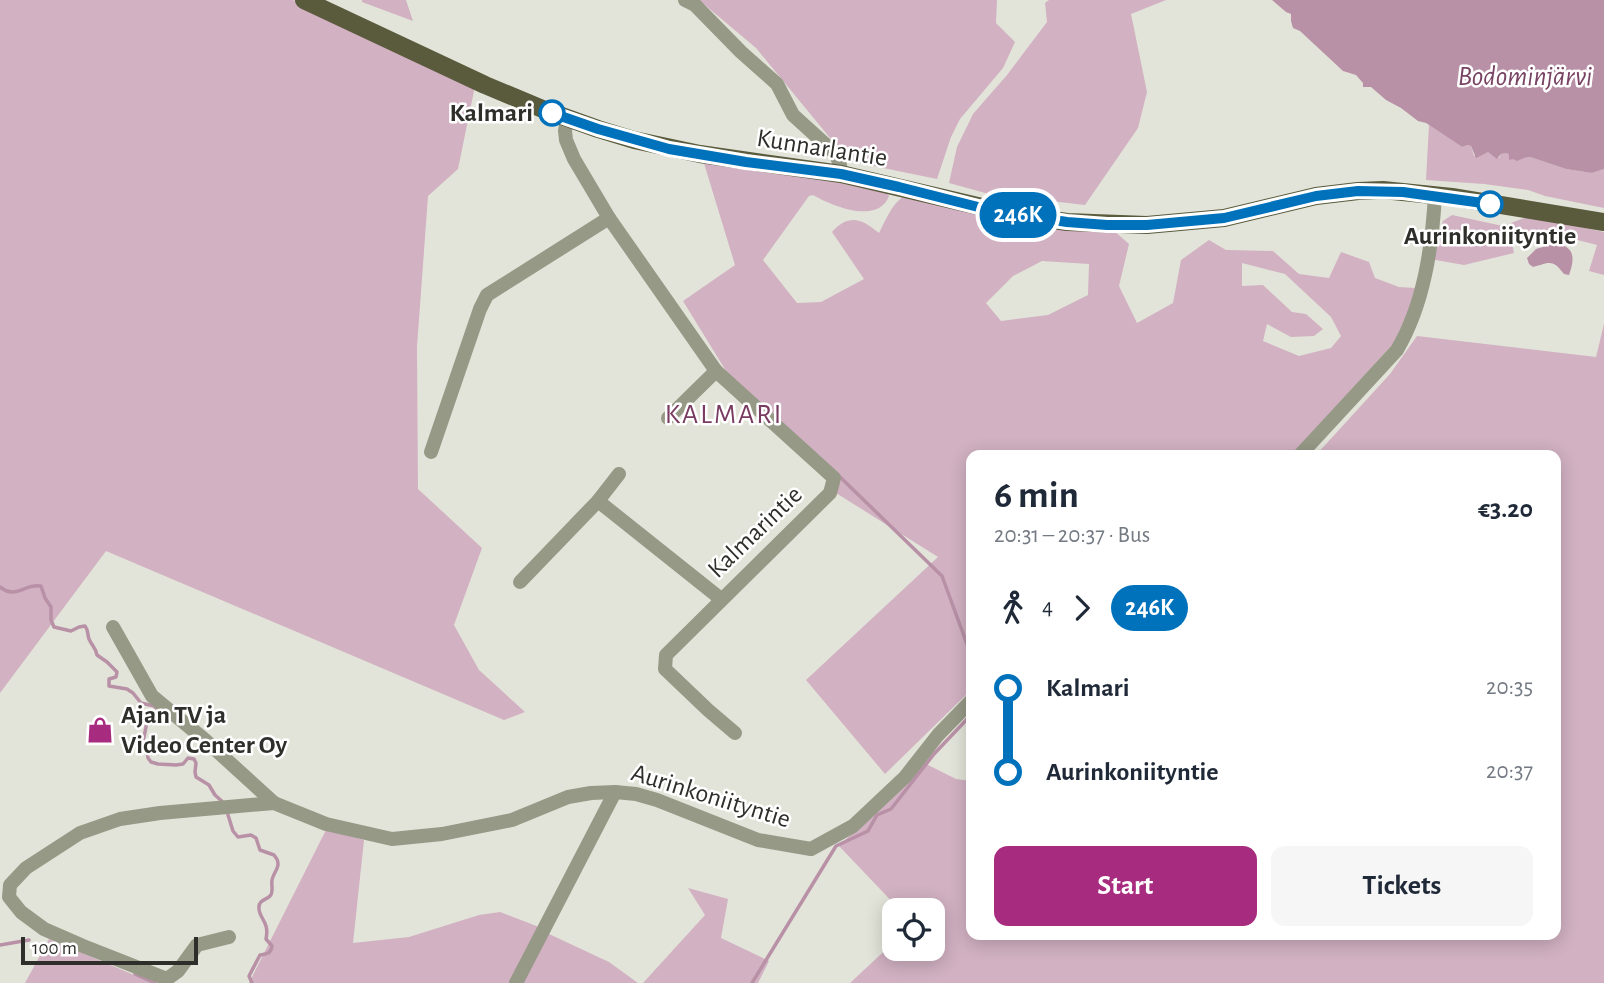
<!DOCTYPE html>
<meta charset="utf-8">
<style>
body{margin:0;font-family:"Alegreya Sans",sans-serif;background:#f6f6f7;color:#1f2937;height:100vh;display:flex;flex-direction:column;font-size:26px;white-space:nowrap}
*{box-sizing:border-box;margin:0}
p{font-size:23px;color:#747a83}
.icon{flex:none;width:38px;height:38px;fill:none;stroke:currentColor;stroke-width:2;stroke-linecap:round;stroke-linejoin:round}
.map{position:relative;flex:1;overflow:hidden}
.details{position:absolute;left:966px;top:450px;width:595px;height:490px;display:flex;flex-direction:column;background:#fff;border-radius:14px;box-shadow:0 4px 18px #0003}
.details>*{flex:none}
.badge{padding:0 14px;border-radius:23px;font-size:24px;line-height:46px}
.controls{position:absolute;left:882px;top:898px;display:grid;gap:14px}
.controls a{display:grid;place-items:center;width:63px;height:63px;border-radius:14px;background:#fff;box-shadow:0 4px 18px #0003;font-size:35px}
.scale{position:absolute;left:21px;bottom:18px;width:177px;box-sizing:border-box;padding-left:7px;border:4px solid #2e2e2a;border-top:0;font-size:19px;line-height:24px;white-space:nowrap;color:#2e2e2a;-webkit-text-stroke:5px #fff;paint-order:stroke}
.map>.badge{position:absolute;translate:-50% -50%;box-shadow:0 0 0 4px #fff}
.legs{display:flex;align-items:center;gap:10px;height:77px;padding:0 28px;font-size:23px}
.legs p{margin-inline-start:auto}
.overview{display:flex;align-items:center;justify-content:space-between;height:119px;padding:0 28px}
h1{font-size:38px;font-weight:700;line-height:52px}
.action{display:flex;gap:14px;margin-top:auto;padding:14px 28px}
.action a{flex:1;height:80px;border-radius:14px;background:#a72b7e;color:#fff;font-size:28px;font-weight:700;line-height:80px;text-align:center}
.action a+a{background:#f6f6f7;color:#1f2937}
ul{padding:0 28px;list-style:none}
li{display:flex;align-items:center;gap:24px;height:84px;font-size:26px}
li i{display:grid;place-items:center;width:10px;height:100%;margin:0 9px;background:currentColor}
li i::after{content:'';width:18px;height:18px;margin:-9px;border:5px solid;border-radius:50%;background:#fff}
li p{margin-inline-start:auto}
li:first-child i{background:linear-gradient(#0000 50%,currentColor 0)}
li:last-child i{background:linear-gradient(currentColor 50%,#0000 0)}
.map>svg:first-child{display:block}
.green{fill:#d1b1c2;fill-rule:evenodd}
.water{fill:#b891a7}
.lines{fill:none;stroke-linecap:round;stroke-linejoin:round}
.stream{stroke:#b891a7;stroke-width:3.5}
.minor{stroke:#979987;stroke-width:14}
.major{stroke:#5a5b3d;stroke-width:18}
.line-1-casing{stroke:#fff;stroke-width:16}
.line-1{stroke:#0072bc;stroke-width:10}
.stop-1-dot{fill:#fff;stroke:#0072bc;stroke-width:3.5}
.labels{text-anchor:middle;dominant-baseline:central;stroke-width:5;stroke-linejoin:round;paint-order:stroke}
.stop-label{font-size:26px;font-weight:bold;fill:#2e2e2a;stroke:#fff;text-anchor:end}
.street-label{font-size:26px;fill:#2e2e2a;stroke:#fff}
.poi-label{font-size:26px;font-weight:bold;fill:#2e2e2a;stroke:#fff;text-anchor:start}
.water-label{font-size:28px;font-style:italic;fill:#794463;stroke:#fff}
.neighbourhood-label{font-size:28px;letter-spacing:2px;fill:#793b61;stroke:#fff}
</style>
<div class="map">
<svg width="1604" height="983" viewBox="0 0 1604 983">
<rect width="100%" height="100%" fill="#e3e4d9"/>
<g class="green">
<polygon points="0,0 293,0 475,86 458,169 428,196 417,347 418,489 482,548 454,625 479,670 525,712 504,720 106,551 0,693"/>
<polygon points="362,0 406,0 413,21 362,2"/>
<polygon points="699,0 997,0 996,23 1015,42 1003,68 960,119 951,137 937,179 849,161 756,48"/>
<polygon points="1049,0 1166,0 1131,14 1147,92 1138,128 1085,205 989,194 949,183 957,147 973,114 1007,75 1047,22 1045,3"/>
<polygon points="1429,125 1462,147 1468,145 1471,146 1474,156 1488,152 1499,158 1501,154 1507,153 1513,159 1530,157 1566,169 1592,173 1604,169 1604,208 1545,196 1528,190 1484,184 1426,180"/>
<path d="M703 160 884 188 889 196C878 225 832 206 813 195L809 196 763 260 797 303 821 302 864 279 832 232C849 213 862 219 879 233 887 218 892 202 908 194L1113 230 1129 244 1119 286 1137 323 1173 303 1181 260 1209 240 1226 250 1273 251 1299 274 1329 278 1341 252 1369 262 1375 278 1399 287 1415 288 1408 312 1394 343 1291 455H971V690L885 774 806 680 938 557 836 493 835 471 731 379 683 301 735 265ZM1042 261 1089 264 1088 295 1048 315 1001 321 986 303 1013 276ZM1242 263 1285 274 1331 317 1341 336 1331 348 1299 356 1263 341 1267 324 1291 337 1314 336 1323 329 1306 314 1292 312 1263 285 1242 286Z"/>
<polygon points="1452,215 1503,226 1529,216 1604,232 1604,275 1589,271 1597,245 1554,234 1512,243 1514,253 1464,265 1430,259 1443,221"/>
<polygon points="1604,324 1604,983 850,983 894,942 894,948 933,948 933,910 900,910 839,846 924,763 956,779 971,781 971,934 1556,934 1556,455 1316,455 1390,374 1417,336 1596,357"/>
<polygon points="326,830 364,840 353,943 409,937 479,915 500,912 539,927 549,934 609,962 638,983 249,983"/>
<polygon points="688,888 728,899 721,938 769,961 758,983 643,983 705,915"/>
<polygon points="49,939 153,983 25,983"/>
</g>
<g class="water">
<polygon points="1272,0 1604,0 1604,169 1592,173 1566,169 1530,157 1524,158 1517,161 1513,159 1509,160 1509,155 1507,153 1501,154 1497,159 1488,152 1476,158 1471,146 1468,145 1462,147 1426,123 1418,121 1401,108 1386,100 1371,87 1363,87 1363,83 1356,75 1343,71 1300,31 1293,28 1291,21 1291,14 1286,12"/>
<path d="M1556 243C1575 247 1575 258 1569 275L1564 274C1552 258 1549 263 1533 267L1529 264 1527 258 1536 249Z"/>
</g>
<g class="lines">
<g class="stream">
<polyline points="838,475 942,576 971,655"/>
<path d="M0 587C17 600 24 583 41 586L45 598 51 607V620L54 627 71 631 79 627 85 626C89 631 87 634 89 639 92 646 96 648 97 655L107 662 117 672 116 677 109 679V686L127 689 133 693 141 703 154 706 158 710 157 715 151 717 147 722 143 742 147 750 148 758 151 762 158 764 176 765 183 764 188 758 194 759 196 763 195 772 196 777 209 785 215 795 225 804"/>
<path d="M228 815 233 831 238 837 251 835 256 838 260 850 274 855C277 859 278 860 278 865 277 871 273 874 272 880 271 886 274 892 270 896 266 900 259 900 259 907 258 918 270 921 266 939L272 946C271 954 266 954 260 955L249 976 252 983"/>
<polyline points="0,945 29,940"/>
<polyline points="135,974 155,983"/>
<polyline points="752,983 836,846 868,831 877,815 891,809 934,754 971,715"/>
</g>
<g class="minor">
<polyline points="685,0 695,5 741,52 777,84 793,115 836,154 840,165 841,174"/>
<polyline points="567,119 565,131 566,140 574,159 609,218 716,371 834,478 830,493 666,655 665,669 708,710 735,733"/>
<polyline points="668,418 716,371"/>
<polyline points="431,452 480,309 487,295 609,218"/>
<path d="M1300 455 1397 350C1424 304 1432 248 1435 195"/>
<polyline points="598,501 619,474"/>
<polyline points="520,582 598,501 721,599"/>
<polyline points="113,627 152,696 205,740 274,803"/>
<polyline points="229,937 197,945 178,971 167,979 83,946 44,929 21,912 9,897 10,885 26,868 80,833 120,819 160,813 274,803 326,824 392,839 442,834 512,820 568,797 591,793 615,792 636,794 657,800 758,840 811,849 853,826 905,777 938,735 971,701"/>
<polyline points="516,983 615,792"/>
</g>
<polyline class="major" points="304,0 485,85 545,110 598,129 634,140 700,154 841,174 1012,214 1067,222 1147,225 1224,218 1316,196 1358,191 1383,190 1452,197 1604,222"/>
</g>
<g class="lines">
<g class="line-1-casing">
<polyline id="line-1" points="552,113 598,129 669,149 746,162 841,174 899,187 994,211 1067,222 1107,225 1147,225 1224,218 1316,196 1358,191 1403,192 1490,204"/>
</g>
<use href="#line-1" class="line-1"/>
</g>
<defs>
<g id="shop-bare" transform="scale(2.1)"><path d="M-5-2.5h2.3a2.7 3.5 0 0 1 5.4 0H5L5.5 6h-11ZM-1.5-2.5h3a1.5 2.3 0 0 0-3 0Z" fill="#a72b7e" stroke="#fff" stroke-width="2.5" paint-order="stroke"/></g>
</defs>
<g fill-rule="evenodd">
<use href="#shop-bare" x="100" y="730"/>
</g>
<g class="stop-1-dot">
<circle cx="552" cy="113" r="12"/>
<circle cx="1490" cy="204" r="12"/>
</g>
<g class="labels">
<g class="stop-label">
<text x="533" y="113">Kalmari</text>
<text x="1490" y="236" text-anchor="middle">Aurinkoniityntie</text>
</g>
<g class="street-label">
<text transform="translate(822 148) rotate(9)">Kunnarlantie</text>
<text transform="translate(755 532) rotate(-44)">Kalmarintie</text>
<text transform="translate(711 796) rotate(17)">Aurinkoniityntie</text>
</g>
<g class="poi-label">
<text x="121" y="715">Ajan TV ja<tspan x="121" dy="30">Video Center Oy</tspan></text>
</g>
<g class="water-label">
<text x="1525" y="77">Bodominjärvi</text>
</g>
<g class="neighbourhood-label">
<text x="724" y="415">KALMARI</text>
</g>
</g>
</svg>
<div class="controls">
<a><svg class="icon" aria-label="locate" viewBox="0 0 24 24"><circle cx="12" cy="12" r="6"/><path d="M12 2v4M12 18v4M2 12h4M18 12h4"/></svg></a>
</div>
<div class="scale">100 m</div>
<b class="badge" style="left:1018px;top:215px;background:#0072bc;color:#fff">246K</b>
<section class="details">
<div class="overview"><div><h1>6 min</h1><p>20:31 – 20:37 · Bus</p></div><b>€3.20</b></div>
<div class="legs"><svg class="icon" aria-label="walk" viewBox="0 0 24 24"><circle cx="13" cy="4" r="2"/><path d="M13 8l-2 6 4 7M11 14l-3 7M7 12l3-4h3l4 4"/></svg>4<svg class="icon" aria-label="forward" viewBox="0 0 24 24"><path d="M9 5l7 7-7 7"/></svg><b class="badge" style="background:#0072bc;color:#fff">246K</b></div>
<ul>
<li><i style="color:#0072bc"></i><b>Kalmari</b><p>20:35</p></li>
<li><i style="color:#0072bc"></i><b>Aurinkoniityntie</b><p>20:37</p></li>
</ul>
<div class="action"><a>Start</a><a>Tickets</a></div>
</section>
</div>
